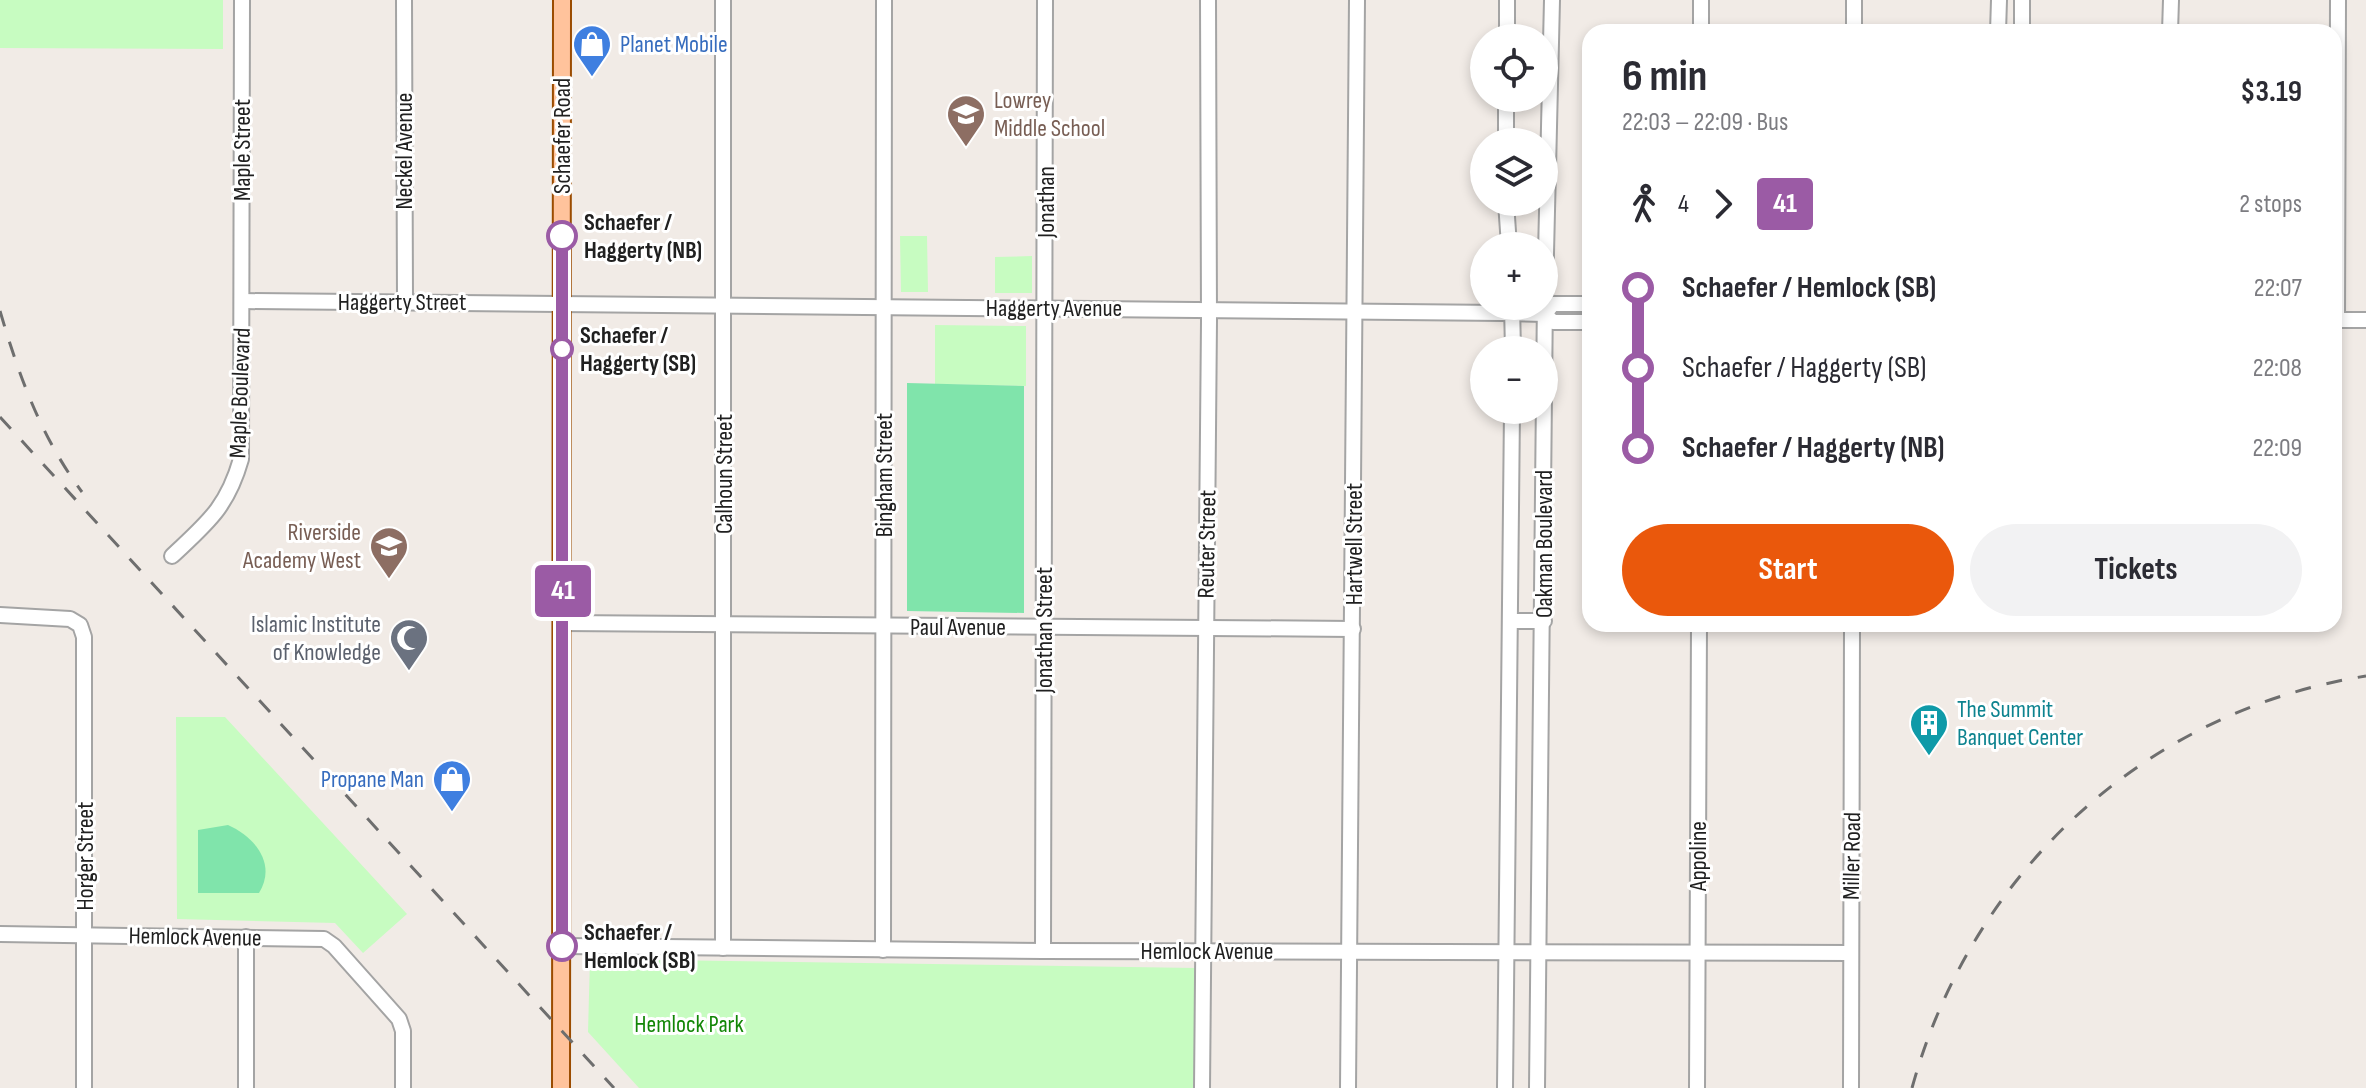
<!DOCTYPE html>
<meta charset="utf-8">
<style>
body{margin:0;font-family:"Sofia Sans Condensed",sans-serif;background:#f2f2f3;color:#2b2b33;height:100vh;display:flex;flex-direction:column;font-size:30px;white-space:nowrap}
*{box-sizing:border-box;margin:0}
p{font-size:26px;color:#7c7c81}
.icon{flex:none;width:44px;height:44px;fill:none;stroke:currentColor;stroke-width:2;stroke-linecap:round;stroke-linejoin:round}
.map{position:relative;flex:1;overflow:hidden}
.details{position:absolute;left:1582px;top:24px;width:760px;height:608px;display:flex;flex-direction:column;background:#fff;border-radius:24px;box-shadow:0 4px 12px #0003}
.details>*{flex:none}
.badge{padding:0 16px;border-radius:6px;font-size:28px;line-height:52px}
.tools{position:absolute;left:1470px;top:24px;display:grid;gap:16px}
.tools a{display:grid;place-items:center;width:88px;height:88px;border-radius:50%;background:#fff;box-shadow:0 4px 12px #0003;font-size:40px}
.map>.badge{position:absolute;translate:-50% -50%;box-shadow:0 0 0 4px #fff}
.legs{display:flex;align-items:center;gap:12px;height:88px;padding:0 40px;font-size:26px}
.legs p{margin-inline-start:auto}
.summary{display:flex;align-items:center;justify-content:space-between;height:136px;padding:0 40px}
h1{font-size:44px;font-weight:700;line-height:60px}
.button{display:flex;gap:16px;margin-top:auto;padding:16px 40px}
.button a{flex:1;height:92px;border-radius:48px;background:#ea580c;color:#fff;font-size:32px;font-weight:700;line-height:92px;text-align:center}
.button a+a{background:#f2f2f3;color:#2b2b33}
ul{padding:0 40px;list-style:none}
li{display:flex;align-items:center;gap:28px;height:80px;font-size:30px}
li i{display:grid;place-items:center;width:12px;height:100%;margin:0 10px;background:currentColor}
li i::after{content:'';width:20px;height:20px;margin:-10px;border:6px solid;border-radius:50%;background:#fff}
li p{margin-inline-start:auto}
li:first-child i{background:linear-gradient(#0000 50%,currentColor 0)}
li:last-child i{background:linear-gradient(currentColor 50%,#0000 0)}
.map>svg:first-child{display:block}
.park{fill:#c7fcc1}
.pitch{fill:#80e4ab}
.lines{fill:none;stroke-linecap:round;stroke-linejoin:round}
.minor-casing{stroke:#a4a4a4;stroke-width:18}
.major-casing{stroke:#9b4c00;stroke-width:20}
.minor{stroke:#fff;stroke-width:14}
.major{stroke:#ffc39c;stroke-width:16}
.rail{stroke:#6e6e6e;stroke-width:3;stroke-dasharray:16 16;stroke-linecap:butt}
.line-1-casing{stroke:#fff;stroke-width:18}
.line-1{stroke:#9b5ba5;stroke-width:12}
.stop-1-dot{fill:#fff;stroke:#9b5ba5;stroke-width:4}
.labels{text-anchor:middle;dominant-baseline:central;stroke-width:6;stroke-linejoin:round;paint-order:stroke}
.shop-label{font-size:24px;fill:#366cbe;stroke:#fff;text-anchor:start}
.education-label{font-size:24px;fill:#785e54;stroke:#fff;text-anchor:start}
.street-label{font-size:24px;fill:#202020;stroke:#fff}
.stop-label{font-size:24px;font-weight:bold;fill:#202020;stroke:#fff;text-anchor:start}
.worship-label{font-size:24px;fill:#5b616d;stroke:#fff;text-anchor:end}
.culture-label{font-size:24px;fill:#0d838f;stroke:#fff;text-anchor:start}
.park-label{font-size:24px;fill:#128606;stroke:#fff}
</style>
<div class="map">
<svg width="2366" height="1088" viewBox="0 0 2366 1088">
<rect width="100%" height="100%" fill="#f1ebe6"/>
<g class="park">
<polygon points="0,0 223,0 223,49 0,48"/>
<polygon points="900,236 927,236 928,292 901,292"/>
<polygon points="1032,256 1032,293 995,293 995,257"/>
<polygon points="935,325 1026,326 1026,386 935,384"/>
<polygon points="176,717 225,717 407,914 363,953 335,923 177,919"/>
<polygon points="590,959 1196,968 1194,1088 639,1088 588,1032"/>
</g>
<g class="pitch">
<polygon points="907,383 1024,386 1024,613 907,611"/>
<path d="M228 825C255 837 277 864 259 893H198V830Z"/>
</g>
<g class="lines">
<g class="minor-casing">
<g id="minor">
<polyline points="404,0 405,302"/>
<polyline points="723,0 723,948"/>
<polyline points="2022,0 2022,32"/>
<polyline points="1701,32 1701,0"/>
<polyline points="1854,32 1854,0"/>
<polyline points="1998,32 1999,0"/>
<polyline points="2170,32 2171,0"/>
<polyline points="1507,38 1507,0"/>
<polyline points="1506,142 1506,98"/>
<polyline points="1506,202 1509,246"/>
<polyline points="242,301 1502,313 1545,314 1553,322 1590,322"/>
<polyline points="1512,306 1513,350"/>
<polyline points="1545,314 1553,304 1590,304"/>
<polyline points="2334,320 2366,320"/>
<polyline points="2337,320 2338,0"/>
<path d="M172 556C207 523 227 508 241 459L242 0"/>
<polyline points="0,615 70,619 80,625 84,637 84,1088"/>
<polyline points="1510,621 1544,621"/>
<polyline points="563,623 1353,629"/>
<polyline points="0,934 324,939 334,946 399,1019 403,1031 403,1088"/>
<polyline points="562,946 1043,951 1851,953"/>
<polyline points="883,950 884,0"/>
<polyline points="1043,951 1045,0"/>
<polyline points="246,1088 246,937"/>
<polyline points="1202,1088 1209,321 1208,0"/>
<polyline points="1348,1088 1357,0"/>
<polyline points="1505,1088 1512,410"/>
<polyline points="1537,1088 1545,296 1552,0"/>
<polyline points="1697,1088 1699,624"/>
<polyline points="1851,1088 1852,624"/>
</g>
</g>
<g class="major-casing">
<polyline id="major" points="561,1088 562,0"/>
</g>
<use href="#minor" class="minor"/>
<use href="#major" class="major"/>
<g class="rail">
<path d="M0 311C19 376 41 437 82 492"/>
<polyline points="0,417 614,1088"/>
<path d="M1912 1088C1971 873 2144 711 2366 676"/>
</g>
</g>
<g class="lines">
<g class="line-1-casing">
<polyline id="line-1" points="562,236 562,946"/>
</g>
<use href="#line-1" class="line-1"/>
</g>
<defs>
<g id="shop-pin" transform="scale(2)"><path d="M0 17L-7.5 6A9.5 9.5 0 1 1 7.5 6Z" fill="#3f7fe0" stroke="#fff"/><path d="M-5-2.5h2.3a2.7 3.5 0 0 1 5.4 0H5L5.5 6h-11ZM-1.5-2.5h3a1.5 2.3 0 0 0-3 0Z" fill="#fff"/></g>
<g id="school-pin" transform="scale(2)"><path d="M0 17L-7.5 6A9.5 9.5 0 1 1 7.5 6Z" fill="#8d6e63" stroke="#fff"/><path d="M0-5L7-2L0 1L-7-2ZM-4 1L0 2.5L4 1V4Q0 6-4 4Z" fill="#fff"/></g>
<g id="mosque-pin" transform="scale(2)"><path d="M0 17L-7.5 6A9.5 9.5 0 1 1 7.5 6Z" fill="#6b7280" stroke="#fff"/><path d="M3.5-4.9A6 6 0 1 0 3.5 4.9A5 5 0 1 1 3.5-4.9Z" fill="#fff"/></g>
<g id="building-pin" transform="scale(2)"><path d="M0 17L-7.5 6A9.5 9.5 0 1 1 7.5 6Z" fill="#0f9aa8" stroke="#fff"/><path d="M-4-6H4V6H1V3H-1V6H-4ZM-2.5-4.3h1.7v1.8h-1.7ZM.8-4.3h1.7v1.8H.8ZM-2.5-1h1.7V.8h-1.7ZM.8-1h1.7V.8H.8Z" fill="#fff"/></g>
</defs>
<g fill-rule="evenodd">
<use href="#shop-pin" x="592" y="44"/>
<use href="#school-pin" x="966" y="114"/>
<use href="#school-pin" x="389" y="546"/>
<use href="#mosque-pin" x="409" y="638"/>
<use href="#building-pin" x="1929" y="723"/>
<use href="#shop-pin" x="452" y="779"/>
</g>
<g class="stop-1-dot">
<circle cx="562" cy="236" r="14"/>
<circle cx="562" cy="349" r="10"/>
<circle cx="562" cy="946" r="14"/>
</g>
<g class="labels">
<g class="shop-label">
<text x="620" y="44">Planet Mobile</text>
<text x="424" y="779" text-anchor="end">Propane Man</text>
</g>
<g class="education-label">
<text x="994" y="100">Lowrey<tspan x="994" dy="28">Middle School</tspan></text>
<text x="361" y="532" text-anchor="end">Riverside<tspan x="361" dy="28">Academy West</tspan></text>
</g>
<g class="street-label">
<text transform="translate(562 136) rotate(-90)">Schaefer Road</text>
<text transform="translate(242 150) rotate(-90)">Maple Street</text>
<text transform="translate(404 151) rotate(-90)">Neckel Avenue</text>
<text transform="translate(1046 202) rotate(-90)">Jonathan</text>
<text x="402" y="302">Haggerty Street</text>
<text x="1054" y="308">Haggerty Avenue</text>
<text transform="translate(240 393) rotate(-88)">Maple Boulevard</text>
<text transform="translate(724 474) rotate(-90)">Calhoun Street</text>
<text transform="translate(884 475) rotate(-90)">Bingham Street</text>
<text transform="translate(1207 544) rotate(-89)">Reuter Street</text>
<text transform="translate(1354 544) rotate(-90)">Hartwell Street</text>
<text transform="translate(1544 544) rotate(-90)">Oakman Boulevard</text>
<text x="958" y="627">Paul Avenue</text>
<text transform="translate(1044 630) rotate(-90)">Jonathan Street</text>
<text transform="translate(85 856) rotate(-90)">Horger Street</text>
<text transform="translate(1698 856) rotate(-90)">Appoline</text>
<text transform="translate(1852 856) rotate(-89)">Miller Road</text>
<text transform="translate(195 937) rotate(1)">Hemlock Avenue</text>
<text x="1207" y="951">Hemlock Avenue</text>
</g>
<g class="stop-label">
<text x="584" y="222">Schaefer /<tspan x="584" dy="28">Haggerty (NB)</tspan></text>
<text x="580" y="335">Schaefer /<tspan x="580" dy="28">Haggerty (SB)</tspan></text>
<text x="584" y="932">Schaefer /<tspan x="584" dy="28">Hemlock (SB)</tspan></text>
</g>
<g class="worship-label">
<text x="381" y="624">Islamic Institute<tspan x="381" dy="28">of Knowledge</tspan></text>
</g>
<g class="culture-label">
<text x="1957" y="709">The Summit<tspan x="1957" dy="28">Banquet Center</tspan></text>
</g>
<g class="park-label">
<text x="689" y="1024">Hemlock Park</text>
</g>
</g>
</svg>
<div class="tools">
<a><svg class="icon" aria-label="locate" viewBox="0 0 24 24"><circle cx="12" cy="12" r="6"/><path d="M12 2v4M12 18v4M2 12h4M18 12h4"/></svg></a>
<a><svg class="icon" aria-label="layers" viewBox="0 0 24 24"><path d="M12 4l9 5-9 5-9-5zM3 14l9 5 9-5"/></svg></a>
<a>+</a>
<a>−</a>
</div>
<b class="badge" style="left:563px;top:591px;background:#9b5ba5;color:#fff">41</b>
<section class="details">
<div class="summary"><div><h1>6 min</h1><p>22:03 – 22:09 · Bus</p></div><b>$3.19</b></div>
<div class="legs"><svg class="icon" aria-label="walk" viewBox="0 0 24 24"><circle cx="13" cy="4" r="2"/><path d="M13 8l-2 6 4 7M11 14l-3 7M7 12l3-4h3l4 4"/></svg>4<svg class="icon" aria-label="forward" viewBox="0 0 24 24"><path d="M9 5l7 7-7 7"/></svg><b class="badge" style="background:#9b5ba5;color:#fff">41</b><p>2 stops</p></div>
<ul>
<li><i style="color:#9b5ba5"></i><b>Schaefer / Hemlock (SB)</b><p>22:07</p></li>
<li><i style="color:#9b5ba5"></i><span>Schaefer / Haggerty (SB)</span><p>22:08</p></li>
<li><i style="color:#9b5ba5"></i><b>Schaefer / Haggerty (NB)</b><p>22:09</p></li>
</ul>
<div class="button"><a>Start</a><a>Tickets</a></div>
</section>
</div>
